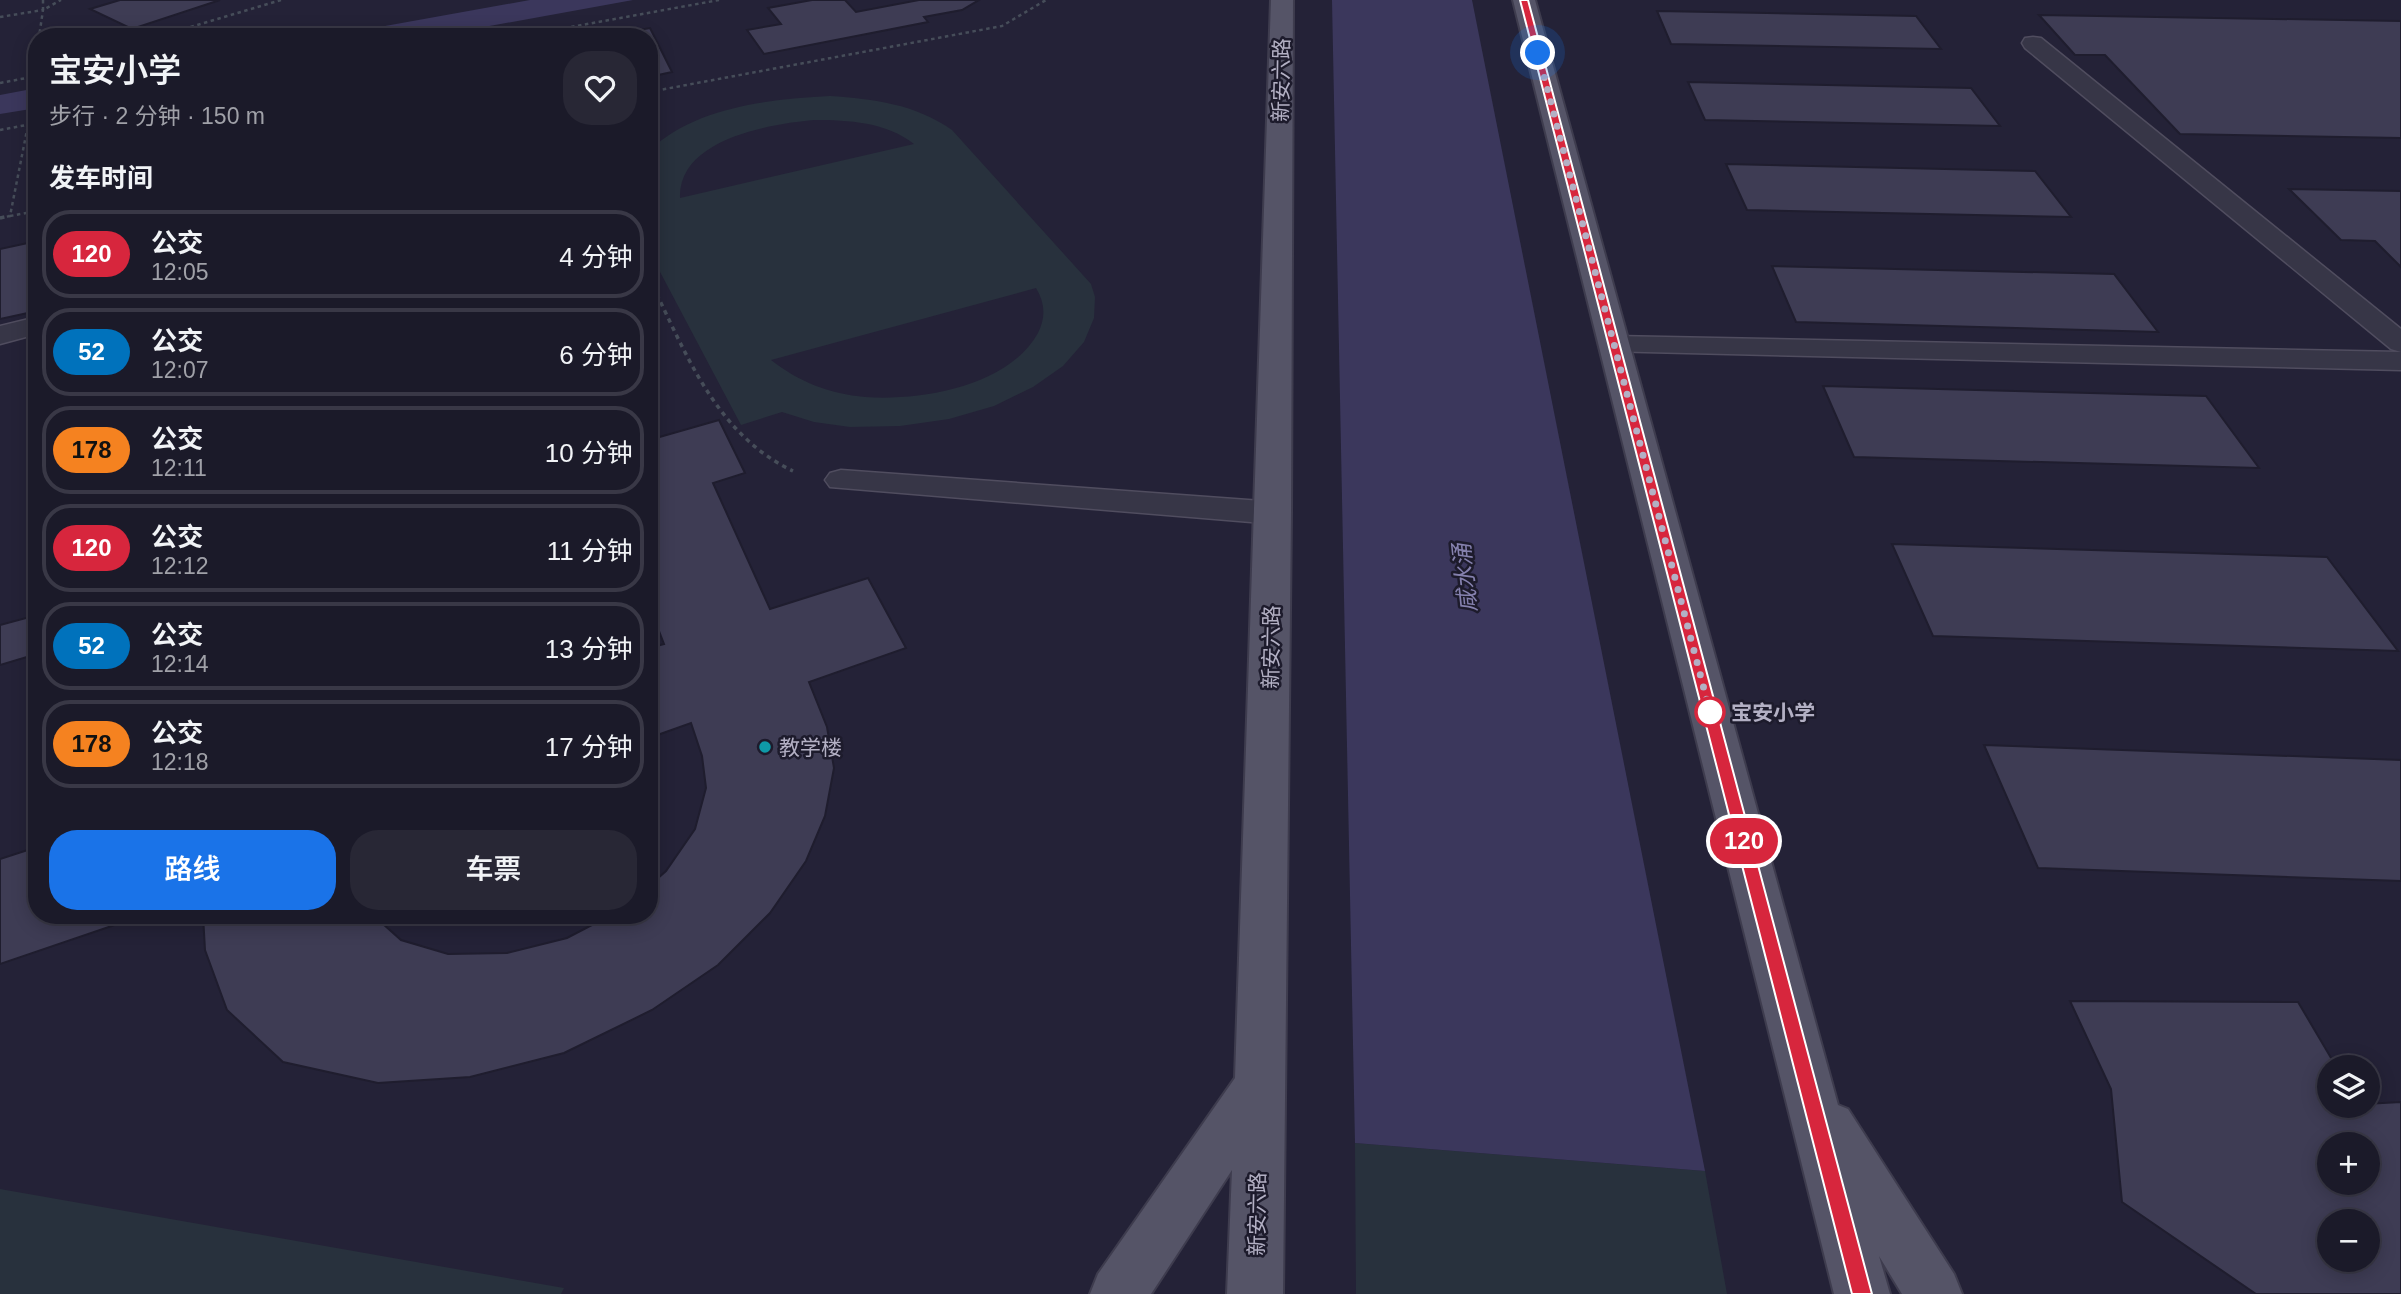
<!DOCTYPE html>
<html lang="zh">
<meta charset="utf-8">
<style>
body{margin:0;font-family:Helvetica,"Noto Sans SC",sans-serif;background:#282735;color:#f1f3f6;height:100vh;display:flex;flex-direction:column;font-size:26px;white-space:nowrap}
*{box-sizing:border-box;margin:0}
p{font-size:23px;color:#a0a1a8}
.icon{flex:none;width:38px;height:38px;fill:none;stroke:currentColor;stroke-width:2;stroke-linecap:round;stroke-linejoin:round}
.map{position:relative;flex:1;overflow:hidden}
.side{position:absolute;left:28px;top:28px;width:630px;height:896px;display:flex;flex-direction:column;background:#1b1a29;border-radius:28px;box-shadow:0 4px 18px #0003,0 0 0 2px #393846}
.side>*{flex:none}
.badge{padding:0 14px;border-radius:23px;font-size:24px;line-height:46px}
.tools{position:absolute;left:2317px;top:1055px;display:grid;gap:14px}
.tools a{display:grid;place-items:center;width:63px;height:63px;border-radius:50%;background:#1b1a29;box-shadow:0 4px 18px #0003,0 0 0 2px #393846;font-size:35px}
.you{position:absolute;width:35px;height:35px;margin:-18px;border:5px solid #fff;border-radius:50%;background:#1a73e8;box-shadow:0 0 0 10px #1a73e833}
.map>.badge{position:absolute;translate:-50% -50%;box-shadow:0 0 0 4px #fff}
h2{padding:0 21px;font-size:26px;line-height:63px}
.round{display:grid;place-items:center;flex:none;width:74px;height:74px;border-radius:28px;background:#282735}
.headline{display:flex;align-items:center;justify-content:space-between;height:119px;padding:0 21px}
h1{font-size:33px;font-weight:600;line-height:52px}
.cta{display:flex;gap:14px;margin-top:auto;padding:14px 21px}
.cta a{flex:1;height:80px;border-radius:28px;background:#1a73e8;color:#fff;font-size:28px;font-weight:600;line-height:80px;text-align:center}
.cta a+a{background:#282735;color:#f1f3f6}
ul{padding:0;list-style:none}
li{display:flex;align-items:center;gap:21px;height:88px;margin:0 14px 10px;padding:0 7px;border:4px solid #393846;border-radius:28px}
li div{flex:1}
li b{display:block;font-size:26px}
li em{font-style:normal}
li .badge{min-width:77px;font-weight:700;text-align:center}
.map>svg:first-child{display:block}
.green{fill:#28313d;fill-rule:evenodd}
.water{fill:#3b375c}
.building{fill:#3e3c54;stroke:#1f1d2e;stroke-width:2;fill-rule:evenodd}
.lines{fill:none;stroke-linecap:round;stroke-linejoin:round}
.lane-casing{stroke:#504d5f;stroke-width:3}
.primary-casing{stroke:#3e3c4e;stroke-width:4}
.path-far1{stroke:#464d59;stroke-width:2.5;stroke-dasharray:3.5 3.5;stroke-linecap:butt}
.path{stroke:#464d59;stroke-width:3.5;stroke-dasharray:4.5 4.5;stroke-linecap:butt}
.lane{fill:#373647;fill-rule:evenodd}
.primary{fill:#555467;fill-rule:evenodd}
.line{fill:#d7263d;stroke:#fff;stroke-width:2}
.walk{stroke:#b3b0c4;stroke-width:7;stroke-dasharray:0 12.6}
.stop-dot{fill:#fff;stroke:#d7263d;stroke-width:3.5}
.culture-dot{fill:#0f9aa8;stroke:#1d1b2c;stroke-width:2.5}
.labels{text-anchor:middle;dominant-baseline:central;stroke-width:5;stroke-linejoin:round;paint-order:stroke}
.street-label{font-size:21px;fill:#b3b0c4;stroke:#1d1b2c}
.stop-label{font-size:21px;font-weight:bold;fill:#b3b0c4;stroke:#1d1b2c;text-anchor:start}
.poi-label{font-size:21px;fill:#b3b0c4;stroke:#1d1b2c;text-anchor:start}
.water-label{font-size:23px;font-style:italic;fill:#8581ae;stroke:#1d1b2c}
</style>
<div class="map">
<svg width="2401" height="1294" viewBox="0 0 2401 1294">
<rect width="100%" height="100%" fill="#242237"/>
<g class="green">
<path d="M830 96C874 99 915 104 952 130L1091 284 1095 297 1094 318 1084 342 1063 366 1033 387 994 406 949 419 900 426 850 427 814 422 782 412 741 425 649 251V151C694 107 770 99 830 96ZM814 120C849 120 886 122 914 144L680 198C678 139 770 124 814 120ZM1036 288C1045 303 1046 317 1038 333 1008 387 920 401 865 397 830 394 799 382 771 360Z"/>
<polygon points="1355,1143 1705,1171 1727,1294 1356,1294"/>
<polygon points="0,1189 564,1288 561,1294 0,1294"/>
</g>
<g class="water">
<polygon points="530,0 633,0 429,37 324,37"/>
<polygon points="1332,0 1472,0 1705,1171 1355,1143"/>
<polygon points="37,88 37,108 0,114 0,95"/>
</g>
<g class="building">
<polygon points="120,0 220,0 132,29 90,9"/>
<polygon points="812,0 845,0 856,12 919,0 979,0 962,10 924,17 928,22 764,54 747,30 781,24 768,8"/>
<polygon points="1657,11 1916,16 1941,49 1671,44"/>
<polygon points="2039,15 2401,21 2401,138 2180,134 2105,55 2075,55"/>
<polygon points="650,28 672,72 649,77 649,37 599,37"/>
<polygon points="1688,82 1971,88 2000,126 1705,120"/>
<polygon points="1726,164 2035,171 2071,217 1747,210"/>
<polygon points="2289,189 2401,191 2401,267 2375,241 2341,240"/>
<polygon points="37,241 37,311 0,319 0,249"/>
<polygon points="1772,266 2114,274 2158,332 1796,322"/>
<polygon points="1823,386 2206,396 2259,468 1854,457"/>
<polygon points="719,420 745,473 713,483 770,609 868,578 906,648 809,682 827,727 834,768 825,816 806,861 770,913 718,965 652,1010 564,1053 470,1077 378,1083 283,1062 227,1010 205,950 203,915 373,915 401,940 448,954 507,953 567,938 611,915 649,915 649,886 666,871 695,829 706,788 702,756 691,723 649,738 649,648 664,644 649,605 649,440"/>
<polygon points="1892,544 2327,557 2398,651 1933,636"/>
<polygon points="37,615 37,654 0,665 0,625"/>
<polygon points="1984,745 2401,760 2401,881 2038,868"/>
<polygon points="37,847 37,915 144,915 0,964 0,859"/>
<path d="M2070 1001 2298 1002 2337 1068H2329V1106L2401 1102V1294H2256L2122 1202 2111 1089ZM2329 1144H2368V1183H2329ZM2329 1222H2368V1260H2329Z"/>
</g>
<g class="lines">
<g class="lane-casing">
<g id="lane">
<polygon points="2033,37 2041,38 2401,329 2401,352 2391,349 2025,48 2022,43 2025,38"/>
<polygon points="37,317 37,334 0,344 0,326"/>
<polygon points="1614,336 2401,352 2401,370 1604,351 1599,345 1604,339"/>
<polygon points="841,470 1274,502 1286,505 1291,513 1286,521 1274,524 830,487 825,480 830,473"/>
</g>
</g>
<g class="primary-casing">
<g id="primary">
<polygon points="1271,0 1293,0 1291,513 1283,1294 1227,1294 1232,1170 1151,1294 1090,1294 1098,1274 1235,1078"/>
<polygon points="1513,0 1535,0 1838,1105 1848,1109 1954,1274 1962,1294 1902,1294 1879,1256 1890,1294 1834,1294"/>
</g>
</g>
<g class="path-far1">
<polyline points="43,0 43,10 61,0"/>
<polyline points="0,17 43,10 39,37"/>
<polyline points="157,37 281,0"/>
<polyline points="516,37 719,0"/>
<polyline points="0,83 37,76"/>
<polyline points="649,92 1002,26 1046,0"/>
<polyline points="0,130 37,123"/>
<polyline points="10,216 37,211"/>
<polyline points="0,218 10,216 28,125 37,56"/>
</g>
<g class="path">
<polyline points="0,218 9,216"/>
<path d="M649 278C685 351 715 434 793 471"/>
</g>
<use href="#lane" class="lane"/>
<use href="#primary" class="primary"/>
</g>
<polygon class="line" points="1520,0 1528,0 1872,1294 1852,1294"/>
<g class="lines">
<polyline class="walk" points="1538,53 1710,712"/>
</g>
<circle class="stop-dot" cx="1710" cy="712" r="14"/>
<circle class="culture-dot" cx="765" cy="747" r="7"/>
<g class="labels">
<g class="street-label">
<text transform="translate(1281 80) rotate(-89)">新安六路</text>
<text transform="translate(1271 647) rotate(-89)">新安六路</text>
<text transform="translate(1257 1214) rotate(-89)">新安六路</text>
</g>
<g class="stop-label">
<text x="1731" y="712">宝安小学</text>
</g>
<g class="poi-label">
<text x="779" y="747">教学楼</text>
</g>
<g class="water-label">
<text transform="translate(1465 578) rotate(-96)">咸水涌</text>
</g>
</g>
</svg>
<div class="tools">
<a><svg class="icon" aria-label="layers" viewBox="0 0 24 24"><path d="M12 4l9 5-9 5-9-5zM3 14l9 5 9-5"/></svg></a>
<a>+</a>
<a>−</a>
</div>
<div class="you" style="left:1538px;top:53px"></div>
<b class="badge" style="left:1744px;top:841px;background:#d7263d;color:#fff">120</b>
<section class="side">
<div class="headline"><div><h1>宝安小学</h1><p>步行 · 2 分钟 · 150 m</p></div><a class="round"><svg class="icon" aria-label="heart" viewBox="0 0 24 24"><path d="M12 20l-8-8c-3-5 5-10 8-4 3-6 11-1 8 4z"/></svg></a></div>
<h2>发车时间</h2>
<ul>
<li><span class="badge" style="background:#d7263d;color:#fff">120</span><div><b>公交</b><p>12:05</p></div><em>4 分钟</em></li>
<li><span class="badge" style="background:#0072bc;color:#fff">52</span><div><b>公交</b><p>12:07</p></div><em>6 分钟</em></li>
<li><span class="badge" style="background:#f58220;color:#111">178</span><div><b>公交</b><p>12:11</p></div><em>10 分钟</em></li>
<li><span class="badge" style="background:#d7263d;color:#fff">120</span><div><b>公交</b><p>12:12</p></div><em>11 分钟</em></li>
<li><span class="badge" style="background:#0072bc;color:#fff">52</span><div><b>公交</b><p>12:14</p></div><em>13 分钟</em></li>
<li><span class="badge" style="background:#f58220;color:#111">178</span><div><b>公交</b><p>12:18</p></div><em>17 分钟</em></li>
</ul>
<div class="cta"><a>路线</a><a>车票</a></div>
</section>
</div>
